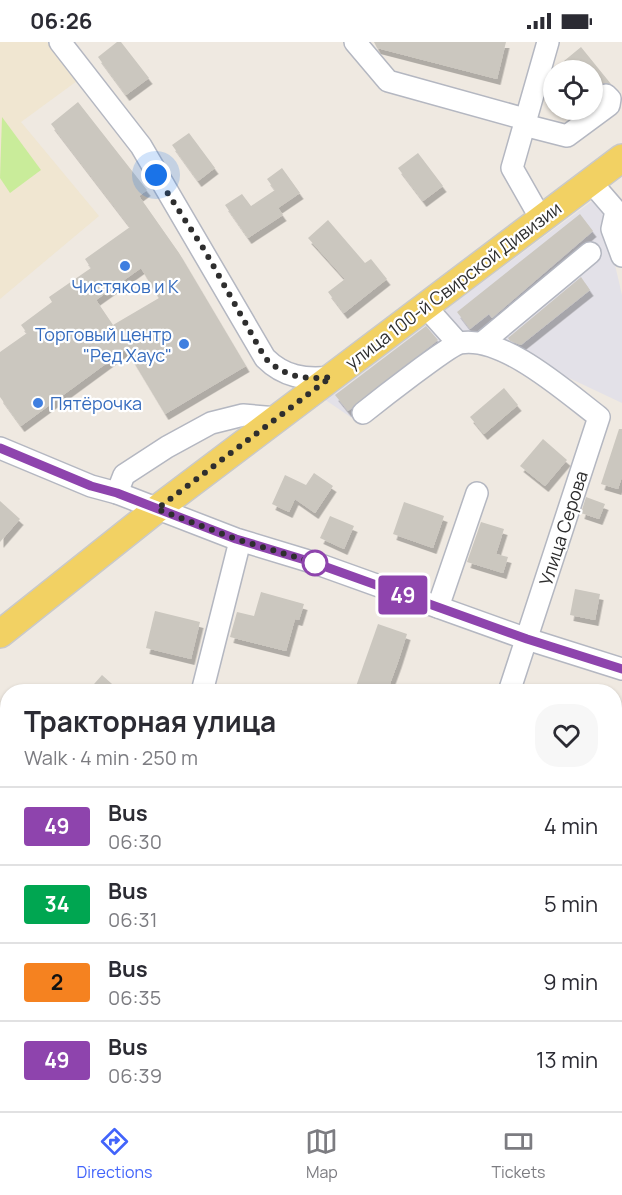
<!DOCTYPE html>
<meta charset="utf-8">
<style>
body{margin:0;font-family:Manrope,sans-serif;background:#f7f7f7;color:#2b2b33;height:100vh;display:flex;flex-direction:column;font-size:22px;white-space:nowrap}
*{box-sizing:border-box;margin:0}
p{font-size:20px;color:#7c7c81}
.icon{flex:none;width:33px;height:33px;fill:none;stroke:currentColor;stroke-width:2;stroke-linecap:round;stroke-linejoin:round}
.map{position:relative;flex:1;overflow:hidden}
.details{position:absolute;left:0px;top:642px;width:622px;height:428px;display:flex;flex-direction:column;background:#fff;border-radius:24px 24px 0 0;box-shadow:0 2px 4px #0004}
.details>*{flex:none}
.badge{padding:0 12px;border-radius:4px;font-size:21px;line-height:39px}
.fabs{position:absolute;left:543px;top:18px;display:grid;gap:12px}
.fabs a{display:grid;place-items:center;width:60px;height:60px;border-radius:50%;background:#fff;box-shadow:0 2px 4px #0004;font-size:30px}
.you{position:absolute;width:30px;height:30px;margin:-15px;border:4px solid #fff;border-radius:50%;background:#1a73e8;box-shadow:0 0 0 9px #1a73e833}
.map>.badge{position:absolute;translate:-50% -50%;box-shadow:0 0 0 3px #fff}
.round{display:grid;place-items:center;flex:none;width:63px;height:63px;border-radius:24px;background:#f7f7f7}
.overview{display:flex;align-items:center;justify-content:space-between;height:102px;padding:0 24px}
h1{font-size:28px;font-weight:700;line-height:45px}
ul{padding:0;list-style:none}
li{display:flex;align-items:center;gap:18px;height:78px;padding:0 24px;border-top:2px solid #e1e1e2}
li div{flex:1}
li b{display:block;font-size:22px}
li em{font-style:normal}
li .badge{min-width:66px;font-weight:700;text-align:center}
.status{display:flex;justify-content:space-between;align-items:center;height:42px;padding:0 30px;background:#fff;direction:ltr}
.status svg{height:16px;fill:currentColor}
.tabs{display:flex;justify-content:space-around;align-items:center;height:84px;border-top:2px solid #e1e1e2;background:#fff;font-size:16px;color:#7c7c81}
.tabs a{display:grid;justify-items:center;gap:3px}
.tabs .current{color:#4264fb}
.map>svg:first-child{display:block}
.industrial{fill:#e3e1e8}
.education{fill:#f0e6d1}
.pitch{fill:#c9ec9a}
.building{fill:#cbc7bf;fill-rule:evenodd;filter:url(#shadow)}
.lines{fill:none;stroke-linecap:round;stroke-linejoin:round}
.minor-casing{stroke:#b4b7c1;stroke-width:24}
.major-casing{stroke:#c9c9c9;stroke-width:30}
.path{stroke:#c9c9c9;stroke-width:3;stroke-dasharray:4.5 3;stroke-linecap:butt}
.minor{stroke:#fff;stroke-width:21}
.major{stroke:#f2d163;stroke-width:27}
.line-casing{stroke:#fff;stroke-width:14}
.line{stroke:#8e44ad;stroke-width:9}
.walk{stroke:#2e2e2e;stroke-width:6;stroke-dasharray:0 10.8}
.shop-dot{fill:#3f7fe0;stroke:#fff;stroke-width:2}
.stop-dot{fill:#fff;stroke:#8e44ad;stroke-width:3}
.labels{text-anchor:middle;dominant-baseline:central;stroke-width:4.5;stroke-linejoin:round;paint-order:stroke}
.street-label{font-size:18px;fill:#2e2e2e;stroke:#fff}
.shop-label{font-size:18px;fill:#366cbe;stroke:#fff}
</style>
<div class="status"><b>06:26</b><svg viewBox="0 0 49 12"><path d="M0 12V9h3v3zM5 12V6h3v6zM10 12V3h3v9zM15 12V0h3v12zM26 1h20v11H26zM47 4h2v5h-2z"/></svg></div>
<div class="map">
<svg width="622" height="1069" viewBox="0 0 622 1069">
<defs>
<filter id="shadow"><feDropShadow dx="3.5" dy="6" stdDeviation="0" flood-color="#0004"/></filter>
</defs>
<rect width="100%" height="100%" fill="#efe9e1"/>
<polygon class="industrial" points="599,154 622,253 622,361 480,294 463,291 352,376 324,357"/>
<polygon class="education" points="0,0 47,0 77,39 21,80 99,174 0,257"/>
<polygon class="pitch" points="2,75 41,128 10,151 0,136"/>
<g class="building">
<polygon points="117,0 121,0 149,36 126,53 98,15"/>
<polygon points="374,0 506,0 497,37 377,6"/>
<polygon points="581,5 611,42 603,41 597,44 592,59 592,28 572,28 564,19"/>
<path d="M78 60 147 148 139 154 179 211 246 324 165 372 126 307 21 384 0 355V310L27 291 21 283 52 260 49 255 91 226 85 217 130 185 51 82ZM141 226 159 256 113 283 96 258Z"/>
<polygon points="189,91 215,126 198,139 172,103"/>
<polygon points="418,111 443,144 423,159 398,126"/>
<polygon points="282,126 300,151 278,166 283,173 248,196 225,163 242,152 251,164 275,148 267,137"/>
<polygon points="580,172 593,189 492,276 489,272 470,287 457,270"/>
<polygon points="328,178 365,221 371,217 387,237 344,271 328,250 345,237 308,196"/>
<polygon points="581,235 590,248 521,303 510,299 508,296"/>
<polygon points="426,284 438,298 348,369 335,353"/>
<polygon points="504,346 518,363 484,392 470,375"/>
<polygon points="619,387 622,387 622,435 618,447 601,442"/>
<polygon points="543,397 567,418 545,444 520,424"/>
<polygon points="314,431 333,444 315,471 295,457 289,470 272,462 285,433 306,443"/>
<polygon points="586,455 605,462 599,477 581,471"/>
<polygon points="0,459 20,477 0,500"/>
<polygon points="404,460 444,474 433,506 393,492"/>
<polygon points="330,474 354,484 344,507 320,496"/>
<polygon points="481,480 504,487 496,512 508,515 503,531 467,520"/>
<polygon points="575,547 600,552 595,578 570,573"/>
<polygon points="261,550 304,562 299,578 295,577 286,609 230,595 237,570 254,574"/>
<polygon points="155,569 200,580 191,617 146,606"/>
<polygon points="378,582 407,592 398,620 387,650 354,650"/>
<polygon points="102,633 121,650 87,650"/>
</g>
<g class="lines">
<g class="minor-casing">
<g id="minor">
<path d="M60 0 141 104 265 316C284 335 305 338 331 335"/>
<polyline points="355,0 388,39 525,77"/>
<polyline points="524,83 567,94 609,63 610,57 606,53"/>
<polyline points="591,140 616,169 612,187 622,214"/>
<polyline points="541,177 512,126 548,0"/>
<polyline points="425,264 458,301"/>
<polyline points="483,300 590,211"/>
<path d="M363 371C378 359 448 304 460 301 503 293 566 350 599 375L509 650"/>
<polyline points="0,406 91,444 117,451 236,497 315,521 527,597 622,627"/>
<polyline points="117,451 124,433 167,405 211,381 243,373 277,376"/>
<polyline points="438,565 477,451"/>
<polyline points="202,650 240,499"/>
<polyline points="615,748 622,751"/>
<polyline points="0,906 8,899"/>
<polyline points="0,977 8,985"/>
<polyline points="615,1015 622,1019"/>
<polyline points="75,1062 81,1069"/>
<polyline points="406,1062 411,1069"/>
</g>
</g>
<g class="major-casing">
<polyline id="major" points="0,592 157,467 622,116"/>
</g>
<g class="path">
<polyline points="615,850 622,862"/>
<polyline points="615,867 622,872"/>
</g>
<use href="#minor" class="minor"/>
<use href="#major" class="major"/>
</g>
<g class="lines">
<g class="line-casing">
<polyline id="line" points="0,406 91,444 117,451 236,497 315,521 527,597 622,627"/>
</g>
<use href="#line" class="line"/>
<path class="walk" d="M156 133 205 209 265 316C284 335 305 338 331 335L157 467 236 497 315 521"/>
</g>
<g class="shop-dot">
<circle cx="125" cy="224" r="6"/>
<circle cx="184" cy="302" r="6"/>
<circle cx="38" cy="361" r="6"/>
</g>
<circle class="stop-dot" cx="315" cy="521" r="12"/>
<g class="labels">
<g class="street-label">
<text transform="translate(453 243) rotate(-37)">улица 100-й Свирской Дивизии</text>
<text transform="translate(563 486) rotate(-72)">Улица Серова</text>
</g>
<g class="shop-label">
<text x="125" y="244">Чистяков и К</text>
<text x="172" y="292" text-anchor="end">Торговый центр<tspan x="172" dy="21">"Ред Хаус"</tspan></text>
<text x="50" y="361" text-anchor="start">Пятёрочка</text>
</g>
</g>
</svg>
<div class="fabs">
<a><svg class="icon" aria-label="locate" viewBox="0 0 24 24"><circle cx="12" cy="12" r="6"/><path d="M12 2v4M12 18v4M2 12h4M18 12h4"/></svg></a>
</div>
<div class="you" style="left:156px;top:133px"></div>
<b class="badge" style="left:403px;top:553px;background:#8e44ad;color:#fff">49</b>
<section class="details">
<div class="overview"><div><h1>Тракторная улица</h1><p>Walk · 4 min · 250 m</p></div><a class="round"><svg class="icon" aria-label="heart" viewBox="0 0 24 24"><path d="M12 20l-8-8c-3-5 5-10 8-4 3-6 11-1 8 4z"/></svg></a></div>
<ul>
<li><span class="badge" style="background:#8e44ad;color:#fff">49</span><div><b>Bus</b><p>06:30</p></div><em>4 min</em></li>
<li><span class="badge" style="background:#00a651;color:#fff">34</span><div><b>Bus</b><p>06:31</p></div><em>5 min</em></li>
<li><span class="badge" style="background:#f58220;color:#111">2</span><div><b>Bus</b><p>06:35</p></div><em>9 min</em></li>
<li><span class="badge" style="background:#8e44ad;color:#fff">49</span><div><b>Bus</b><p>06:39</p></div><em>13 min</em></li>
</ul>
</section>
</div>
<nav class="tabs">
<a class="current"><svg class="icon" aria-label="directions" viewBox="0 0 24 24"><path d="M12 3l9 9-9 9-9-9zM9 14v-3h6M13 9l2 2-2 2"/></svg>Directions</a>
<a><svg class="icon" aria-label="map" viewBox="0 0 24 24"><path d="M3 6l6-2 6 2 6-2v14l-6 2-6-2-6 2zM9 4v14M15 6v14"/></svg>Map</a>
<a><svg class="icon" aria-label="tickets" viewBox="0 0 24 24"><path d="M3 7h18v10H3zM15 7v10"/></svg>Tickets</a>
</nav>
